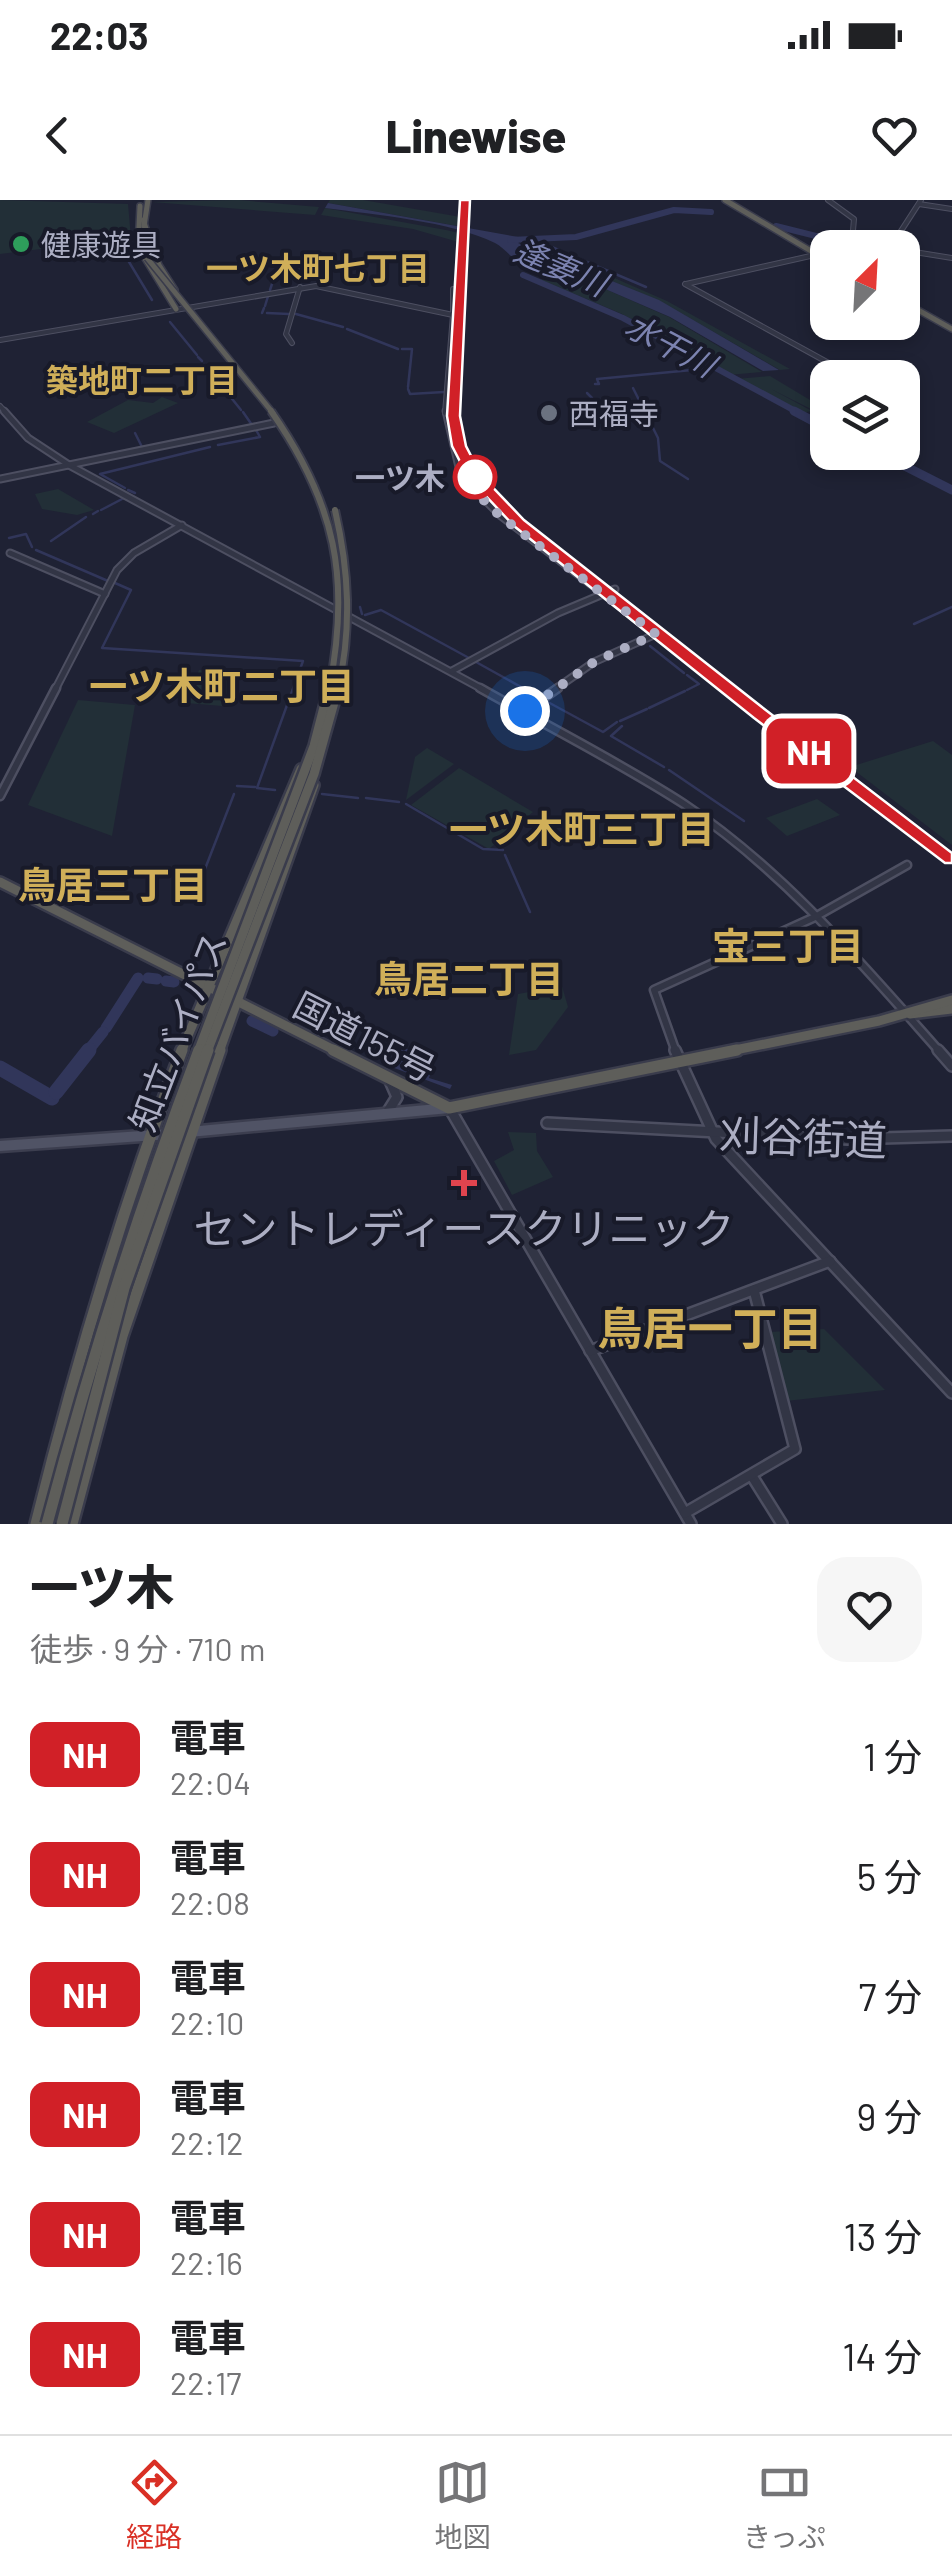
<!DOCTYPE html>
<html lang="ja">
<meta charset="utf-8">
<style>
body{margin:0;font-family:Barlow,"Noto Sans JP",sans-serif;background:#f6f6f6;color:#202124;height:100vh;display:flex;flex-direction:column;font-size:38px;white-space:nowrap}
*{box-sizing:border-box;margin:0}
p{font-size:32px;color:#757577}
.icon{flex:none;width:55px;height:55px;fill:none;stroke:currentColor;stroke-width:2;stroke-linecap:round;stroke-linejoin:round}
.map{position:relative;height:1324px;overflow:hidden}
.panel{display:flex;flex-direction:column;background:#fff;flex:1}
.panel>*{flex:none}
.badge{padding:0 20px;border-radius:15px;font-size:35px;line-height:65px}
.needle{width:65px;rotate:24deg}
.buttons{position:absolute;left:810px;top:30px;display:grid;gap:20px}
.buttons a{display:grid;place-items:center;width:110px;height:110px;border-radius:20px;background:#fff;box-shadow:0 5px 15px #0003;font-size:50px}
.you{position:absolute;width:50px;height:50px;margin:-25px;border:8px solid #fff;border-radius:50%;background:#1a73e8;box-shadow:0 0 0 15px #1a73e833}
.map>.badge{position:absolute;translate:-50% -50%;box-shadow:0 0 0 5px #fff}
.round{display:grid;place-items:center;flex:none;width:105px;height:105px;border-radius:30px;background:#f6f6f6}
.overview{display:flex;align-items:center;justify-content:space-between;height:170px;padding:0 30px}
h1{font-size:48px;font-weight:800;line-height:75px}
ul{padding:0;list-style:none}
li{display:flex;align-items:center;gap:30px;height:120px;padding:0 30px}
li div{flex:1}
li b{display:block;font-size:38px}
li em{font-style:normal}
li .badge{min-width:110px;font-weight:700;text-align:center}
.status{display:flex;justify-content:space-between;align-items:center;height:70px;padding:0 50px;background:#fff;direction:ltr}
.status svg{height:28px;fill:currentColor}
header{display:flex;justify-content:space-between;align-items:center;height:130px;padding:0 30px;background:#fff;font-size:45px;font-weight:800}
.menu{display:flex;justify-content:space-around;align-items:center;height:140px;border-top:2px solid #e0e0e0;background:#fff;font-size:28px;color:#757577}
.menu a{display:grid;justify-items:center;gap:5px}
.menu .current{color:#d93025}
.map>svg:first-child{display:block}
.green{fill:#222f37}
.water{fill:#31365a}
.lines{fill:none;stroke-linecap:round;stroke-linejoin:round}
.stream{stroke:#31365a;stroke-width:2.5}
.river-far3{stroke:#31365a;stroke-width:6}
.river-far2{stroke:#31365a;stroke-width:9}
.river-far1{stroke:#31365a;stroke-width:11}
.river{stroke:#31365a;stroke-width:15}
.tertiary-far3-casing{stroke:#4d4f61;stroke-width:6}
.tertiary-far2-casing{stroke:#4d4f61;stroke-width:9}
.tertiary-far1-casing{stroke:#4d4f61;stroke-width:11}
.tertiary-casing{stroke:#4d4f61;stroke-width:14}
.primary-casing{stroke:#3c3e4f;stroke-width:15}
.trunk-far2-casing{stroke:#3a3c4c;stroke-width:8}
.trunk-far1-casing{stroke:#3a3c4c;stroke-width:14}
.trunk-casing{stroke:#3a3c4c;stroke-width:16}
.tertiary-far3{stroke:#323545;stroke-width:4}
.tertiary-far2{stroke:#323545;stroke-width:5}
.tertiary-far1{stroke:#323545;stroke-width:6}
.tertiary{stroke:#323545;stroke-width:9}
.primary{stroke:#505365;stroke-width:10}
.trunk-far2{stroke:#5e5e5a;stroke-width:5}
.trunk-far1{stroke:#5e5e5a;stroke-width:9}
.trunk{stroke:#5e5e5a;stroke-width:11}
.rail-casing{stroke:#54576c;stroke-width:5}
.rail{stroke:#181a29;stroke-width:2.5;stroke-dasharray:5;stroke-linecap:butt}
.trunk-bridge-far3-casing{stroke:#3a3c4c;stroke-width:8;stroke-linecap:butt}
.trunk-bridge-far2-casing{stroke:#3a3c4c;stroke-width:10;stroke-linecap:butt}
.trunk-bridge-far1-casing{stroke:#3a3c4c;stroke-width:14;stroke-linecap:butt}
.trunk-bridge-casing{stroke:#3a3c4c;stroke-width:16;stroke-linecap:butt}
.trunk-bridge-far3{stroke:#5e5e5a;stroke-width:5}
.trunk-bridge-far2{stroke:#5e5e5a;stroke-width:6}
.trunk-bridge-far1{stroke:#5e5e5a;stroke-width:9}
.trunk-bridge{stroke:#5e5e5a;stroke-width:11}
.line{fill:#d12027;stroke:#fff;stroke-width:2.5}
.walk{stroke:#acaec3;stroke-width:10;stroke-dasharray:0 18}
.leisure-dot{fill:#2e9e5b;stroke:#181a29;stroke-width:4}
.worship-dot{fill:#6b7280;stroke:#181a29;stroke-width:4}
.stop-dot{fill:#fff;stroke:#d12027;stroke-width:5}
.health-dot{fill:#e0444e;stroke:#181a29;stroke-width:4}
.labels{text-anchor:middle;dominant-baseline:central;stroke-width:8;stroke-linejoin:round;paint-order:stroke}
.far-poi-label{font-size:30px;fill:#acaec3;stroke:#181a29;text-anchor:start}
.far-stop-label{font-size:30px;font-weight:bold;fill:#acaec3;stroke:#181a29;text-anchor:end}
.far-water-label{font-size:32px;font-style:italic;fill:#7c83b0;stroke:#181a29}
.far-neighbourhood-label{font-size:32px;font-weight:bold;fill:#d0af59;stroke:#181a29}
.street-label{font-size:35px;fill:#acaec3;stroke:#181a29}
.neighbourhood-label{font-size:38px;font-weight:bold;fill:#d0af59;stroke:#181a29}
.near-street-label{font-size:42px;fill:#acaec3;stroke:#181a29}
.near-poi-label{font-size:42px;fill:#acaec3;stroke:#181a29}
.near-neighbourhood-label{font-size:45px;font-weight:bold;fill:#d0af59;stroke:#181a29}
</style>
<div class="status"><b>22:03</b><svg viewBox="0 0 49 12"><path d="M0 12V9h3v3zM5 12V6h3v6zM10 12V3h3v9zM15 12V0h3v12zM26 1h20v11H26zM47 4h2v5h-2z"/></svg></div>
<header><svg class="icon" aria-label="back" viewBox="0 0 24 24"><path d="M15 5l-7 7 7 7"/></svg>Linewise<svg class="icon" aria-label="heart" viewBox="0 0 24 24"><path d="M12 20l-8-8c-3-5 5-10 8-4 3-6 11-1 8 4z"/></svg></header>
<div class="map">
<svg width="952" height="1324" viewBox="0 0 952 1324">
<rect width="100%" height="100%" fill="#1f2234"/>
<g class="green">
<polygon points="0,0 128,4 131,38 0,54"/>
<polygon points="238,0 319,7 315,15 152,2"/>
<polygon points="330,0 363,0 455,16 463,18 463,27 328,3"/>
<polygon points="325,8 446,30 463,34 462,43 413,29 321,15"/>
<polygon points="580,63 667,101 790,169 780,170 658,100 573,65"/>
<polygon points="562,70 669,117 762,172 728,175 622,114 539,79 558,81 548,75"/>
<polygon points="770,176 825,209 815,211 771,189 812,211 801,213 736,179"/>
<polygon points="162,197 178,203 114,233 87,222 128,200 153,203"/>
<polygon points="58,289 94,310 77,315 42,309 35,294"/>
<polygon points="199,470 235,472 222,506 186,503"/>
<polygon points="78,500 135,505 112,636 28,605"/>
<polygon points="933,541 952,555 952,645 850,567"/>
<polygon points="427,548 454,564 406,600 415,557"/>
<polygon points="459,568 533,612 489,649 411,605"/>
<polygon points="817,599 840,615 787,636 766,618"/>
<polygon points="562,786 568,807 536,850 509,855 518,794"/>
<polygon points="508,932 536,933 537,951 553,977 512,995 494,961 514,950"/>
<polygon points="824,1129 885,1190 786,1201 769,1132"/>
</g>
<g class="water">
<path d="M328 3 524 38 518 43 659 100 779 170 763 171 670 117 515 50 545 65C520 74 509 50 495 43 450 21 376 15 325 8Z"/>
<polygon points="403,847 434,862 429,878 452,885 450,889 389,866"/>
</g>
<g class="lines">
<g class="stream">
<polyline points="117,42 152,100"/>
<polyline points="547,45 646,87"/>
<polyline points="274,78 277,68"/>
<polyline points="270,90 273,81"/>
<polyline points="265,106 269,93"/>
<polyline points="262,113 264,108"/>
<polyline points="267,113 289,114"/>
<polyline points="296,114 343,127"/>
<polyline points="170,122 197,155"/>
<polyline points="347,129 398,149"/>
<polyline points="402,149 412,149 408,187"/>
<polyline points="198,157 202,161"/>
<polyline points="204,164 241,210"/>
<polyline points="595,184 599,184 597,179 713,168"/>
<polyline points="633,188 658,238 660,261 688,279"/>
<polyline points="408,189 410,194 444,192"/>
<polyline points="587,193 592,198 593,220"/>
<polyline points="243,212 252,225"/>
<polyline points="450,222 452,192"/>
<polyline points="135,233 142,247"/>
<polyline points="218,245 260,237 256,230"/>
<polyline points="125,288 100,274 210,247"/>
<polyline points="128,290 135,293"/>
<polyline points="498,309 604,391"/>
<polyline points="101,310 124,298"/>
<polyline points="93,314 98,311"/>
<polyline points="9,338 26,334 32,347"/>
<polyline points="51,341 86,317"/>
<polyline points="36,350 108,381"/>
<polyline points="115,383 131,390 102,448 303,461 257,588 275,590"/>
<polyline points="609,395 657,431"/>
<polyline points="360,407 362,414"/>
<polyline points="365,415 381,410 469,458"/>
<polyline points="914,424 952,407"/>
<polyline points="650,446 684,473"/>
<polyline points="476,462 539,497"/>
<polyline points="687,475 699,484 687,490"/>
<polyline points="546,501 603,532 617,522"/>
<polyline points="649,508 685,491"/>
<polyline points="620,521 647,509"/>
<polyline points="622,526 611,536 664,567"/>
<polyline points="669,570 744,621"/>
<polyline points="237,586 255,587"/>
<polyline points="322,594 358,598"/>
<polyline points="366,598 399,602"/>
<polyline points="406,604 483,649 503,650"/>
<polyline points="505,655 530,712"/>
<polyline points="205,669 234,594"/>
</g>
<g class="river-far3">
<polyline points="776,26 848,44"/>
<polyline points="510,40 576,37 674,10 711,12"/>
<polyline points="523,75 623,118 799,213"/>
<polyline points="902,86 912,104"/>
</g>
<g class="river-far2">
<polyline points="794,211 828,229"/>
<polyline points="877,252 952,290"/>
</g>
<g class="river-far1">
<polyline points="148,778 157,779"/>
<polyline points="166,781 174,782"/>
<polyline points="252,821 273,831"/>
<polyline points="106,828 138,778"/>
<polyline points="87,852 103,832"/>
</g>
<g class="river">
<polyline points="0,868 52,898"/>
<polyline points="56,892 89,850"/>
</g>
<g class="tertiary-far3-casing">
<g id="tertiary-far3">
<polyline points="828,0 854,19 852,42 856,46"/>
<polyline points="919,4 952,9"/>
<polyline points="848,48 885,48"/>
<polyline points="890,48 921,0"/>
<polyline points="902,50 952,58"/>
<polyline points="685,84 856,178"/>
<polyline points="686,84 828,52"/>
<polyline points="453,89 453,115"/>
<polyline points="0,140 316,86 453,115 445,213"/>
<polyline points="292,143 286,134 300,87"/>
<polyline points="0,206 6,213"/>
</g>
</g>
<g class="tertiary-far2-casing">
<g id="tertiary-far2">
<polyline points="4,211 28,238 69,265 484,490"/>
<polyline points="446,211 461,276 501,316 656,434 594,462 554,490"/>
<polyline points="0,279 274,223"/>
<polyline points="10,353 105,394"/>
<polyline points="452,471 558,413 615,389"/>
<polyline points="55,490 117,370 134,353 182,325"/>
</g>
</g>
<g class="tertiary-far1-casing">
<g id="tertiary-far1">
<path d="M480 488C547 526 619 562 684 604 783 670 862 764 940 852"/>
<polyline points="525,511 558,488"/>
<polyline points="0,596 56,488"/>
<polyline points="676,852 654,790 815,717 907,665"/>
</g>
</g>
<g class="tertiary-casing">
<g id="tertiary">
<polyline points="675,850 716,939 952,1193"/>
<polyline points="938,850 952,866"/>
<polyline points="450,909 691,1324"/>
<polyline points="387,913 397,897 390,881"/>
<polyline points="547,923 848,939 952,936"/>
<polyline points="590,1151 830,1061"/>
<polyline points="752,1276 782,1324"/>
<polyline points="685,1313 795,1249 754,1090"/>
</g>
</g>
<g class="primary-casing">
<g id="primary">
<polyline points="189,932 449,908"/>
<polyline points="0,946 170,934"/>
</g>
</g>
<g class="trunk-far2-casing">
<g id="trunk-far2">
<polyline points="725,0 828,61"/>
<polyline points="140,6 138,47 176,109"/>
<polyline points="143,20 159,65 175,90"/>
<polyline points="144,26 148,0"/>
<polyline points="902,101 952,129"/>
</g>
</g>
<g class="trunk-far1-casing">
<g id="trunk-far1">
<polyline points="0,682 338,852"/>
<polyline points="910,814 952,809"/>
<polyline points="181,852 301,569"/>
<polyline points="219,852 314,585"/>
<polyline points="725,852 879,821 952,800"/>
</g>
</g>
<g class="trunk-casing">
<g id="trunk">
<polyline points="333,850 449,908 737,850"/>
<path d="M36 1324C76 1163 123 1005 182 850"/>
<polyline points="72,1324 122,1136 220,850"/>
</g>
</g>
<use href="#tertiary-far3" class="tertiary-far3"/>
<use href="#tertiary-far2" class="tertiary-far2"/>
<use href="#tertiary-far1" class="tertiary-far1"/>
<use href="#tertiary" class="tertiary"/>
<use href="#primary" class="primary"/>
<use href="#trunk-far2" class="trunk-far2"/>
<use href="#trunk-far1" class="trunk-far1"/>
<use href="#trunk" class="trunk"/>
<g class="rail-casing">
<polyline id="rail" points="465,0 454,216 468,266 509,314 760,515 952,658"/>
</g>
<use href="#rail" class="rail"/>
<g class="trunk-bridge-far3-casing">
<polyline id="trunk-bridge-far3" points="147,58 273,213"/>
</g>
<g class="trunk-bridge-far2-casing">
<g id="trunk-bridge-far2">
<path d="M271 211C336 304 351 379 329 490"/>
<path d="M335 310C349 371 352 428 338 490"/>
</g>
</g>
<g class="trunk-bridge-far1-casing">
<g id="trunk-bridge-far1">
<polyline points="198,852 314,546 329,488"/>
<polyline points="207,852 314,574 338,488"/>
</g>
</g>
<g class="trunk-bridge-casing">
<g id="trunk-bridge">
<path d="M47 1324C90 1162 140 1006 199 850"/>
<polyline points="62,1324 124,1088 208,850"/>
</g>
</g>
<use href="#trunk-bridge-far3" class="trunk-bridge-far3"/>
<use href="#trunk-bridge-far2" class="trunk-bridge-far2"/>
<use href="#trunk-bridge-far1" class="trunk-bridge-far1"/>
<use href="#trunk-bridge" class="trunk-bridge"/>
</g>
<polygon class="line" points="460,0 470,0 460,216 466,246 481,275 524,320 767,511 952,653 952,663 945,663 754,518 514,326 468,277 452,246 447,216"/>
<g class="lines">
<polyline class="walk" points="475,277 466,283 500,316 656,434 594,462 525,511"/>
</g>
<circle class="leisure-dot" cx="21" cy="44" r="10"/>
<circle class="worship-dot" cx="549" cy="213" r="10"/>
<circle class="stop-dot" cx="475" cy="277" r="20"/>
<path class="health-dot" d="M459 968h10v10h10v10h-10v10h-10v-10h-10v-10h10z"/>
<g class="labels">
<g class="far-poi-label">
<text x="41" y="44">健康遊具</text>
<text x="569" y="213">西福寺</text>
</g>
<g class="far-stop-label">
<text x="445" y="277">一ツ木</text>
</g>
<g class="far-water-label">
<text transform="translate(561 66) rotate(23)">逢妻川</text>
<text transform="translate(671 144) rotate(28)">水干川</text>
</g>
<g class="far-neighbourhood-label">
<text x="318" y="67">一ツ木町七丁目</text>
<text x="142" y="179">築地町二丁目</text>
</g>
<g class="street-label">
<text transform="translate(177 831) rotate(-69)">知立バイパス</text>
<text transform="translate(365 836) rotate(27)">国道155号</text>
</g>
<g class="neighbourhood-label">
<text x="222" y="485">一ツ木町二丁目</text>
<text x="582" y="628">一ツ木町三丁目</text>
<text x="113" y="684">鳥居三丁目</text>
<text x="788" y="745">宝三丁目</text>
<text x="469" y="778">鳥居二丁目</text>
</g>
<g class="near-street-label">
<text transform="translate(803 936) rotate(2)">刈谷街道</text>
</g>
<g class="near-poi-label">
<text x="464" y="1027">セントレディースクリニック</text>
</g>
<g class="near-neighbourhood-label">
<text x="710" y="1127">鳥居一丁目</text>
</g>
</g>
</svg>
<div class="buttons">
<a><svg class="needle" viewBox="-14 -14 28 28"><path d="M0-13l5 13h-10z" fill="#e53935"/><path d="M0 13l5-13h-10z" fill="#757577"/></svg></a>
<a><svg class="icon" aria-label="layers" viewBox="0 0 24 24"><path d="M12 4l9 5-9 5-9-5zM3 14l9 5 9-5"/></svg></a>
</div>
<div class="you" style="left:525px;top:511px"></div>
<b class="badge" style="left:809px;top:551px;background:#d12027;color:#fff">NH</b>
</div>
<section class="panel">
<div class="overview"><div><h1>一ツ木</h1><p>徒歩 · 9 分 · 710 m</p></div><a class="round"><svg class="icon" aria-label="heart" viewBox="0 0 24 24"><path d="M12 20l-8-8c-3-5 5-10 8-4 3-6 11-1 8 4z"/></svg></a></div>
<ul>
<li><span class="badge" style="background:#d12027;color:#fff">NH</span><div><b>電車</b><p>22:04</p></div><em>1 分</em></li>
<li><span class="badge" style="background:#d12027;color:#fff">NH</span><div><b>電車</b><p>22:08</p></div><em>5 分</em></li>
<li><span class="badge" style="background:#d12027;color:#fff">NH</span><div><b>電車</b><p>22:10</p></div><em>7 分</em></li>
<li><span class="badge" style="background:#d12027;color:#fff">NH</span><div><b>電車</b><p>22:12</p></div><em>9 分</em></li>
<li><span class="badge" style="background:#d12027;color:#fff">NH</span><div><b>電車</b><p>22:16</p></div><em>13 分</em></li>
<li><span class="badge" style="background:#d12027;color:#fff">NH</span><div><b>電車</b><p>22:17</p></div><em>14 分</em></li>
</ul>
</section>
<nav class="menu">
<a class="current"><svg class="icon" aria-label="directions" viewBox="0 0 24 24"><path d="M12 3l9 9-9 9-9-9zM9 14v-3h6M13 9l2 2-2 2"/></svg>経路</a>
<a><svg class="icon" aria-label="map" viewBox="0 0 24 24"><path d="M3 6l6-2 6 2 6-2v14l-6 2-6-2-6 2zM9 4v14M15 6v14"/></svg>地図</a>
<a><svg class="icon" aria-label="tickets" viewBox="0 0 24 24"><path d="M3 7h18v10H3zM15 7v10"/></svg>きっぷ</a>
</nav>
